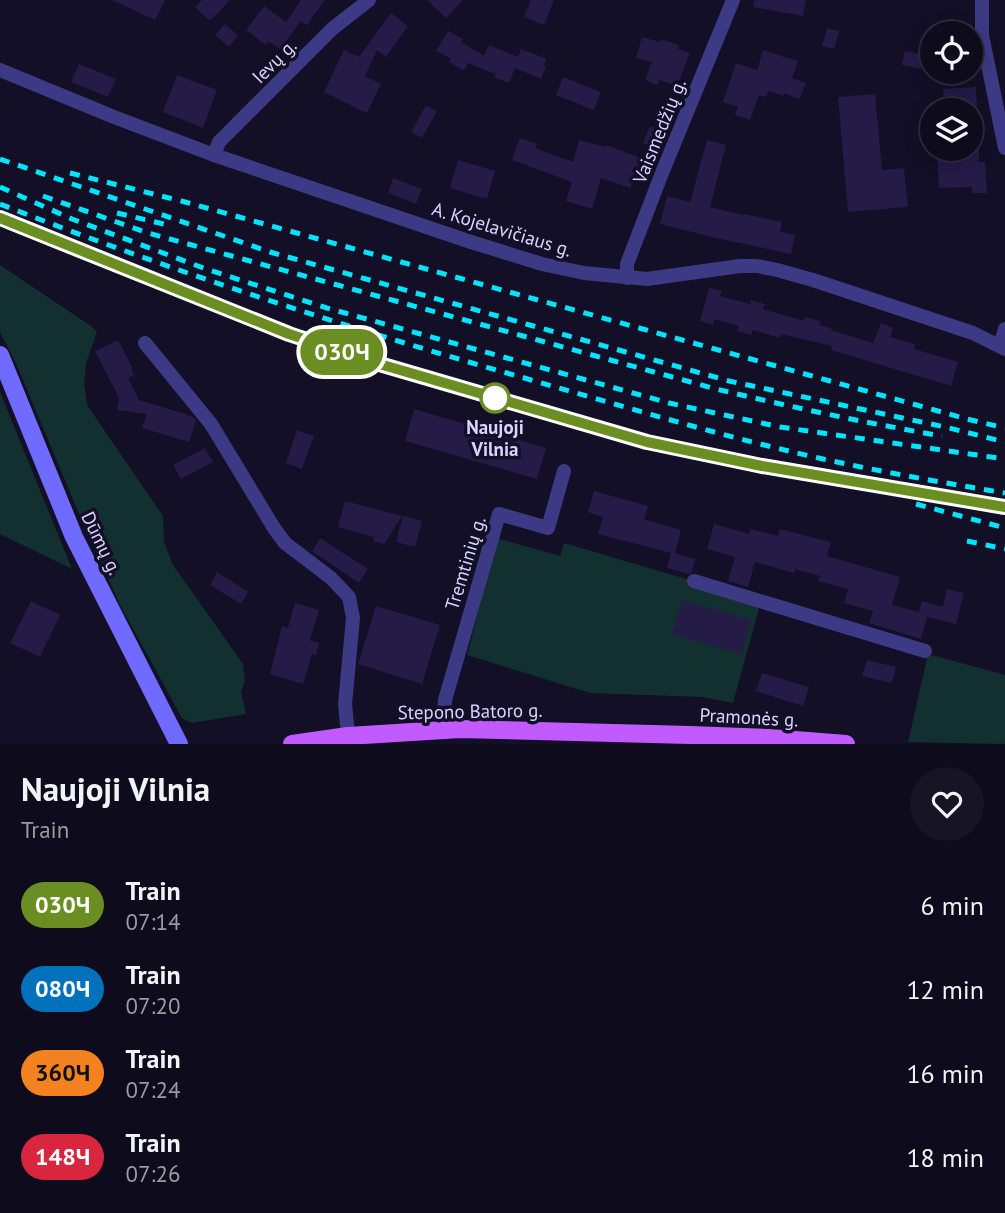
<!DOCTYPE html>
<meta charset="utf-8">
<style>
body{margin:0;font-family:"PT Sans",sans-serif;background:#171425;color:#f1f3f6;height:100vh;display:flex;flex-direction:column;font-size:26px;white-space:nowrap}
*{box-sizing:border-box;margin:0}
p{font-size:23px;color:#9b9ba3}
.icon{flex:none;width:38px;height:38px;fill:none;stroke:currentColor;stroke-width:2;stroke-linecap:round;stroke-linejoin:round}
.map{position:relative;height:744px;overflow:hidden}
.details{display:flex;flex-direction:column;background:#0e0b1c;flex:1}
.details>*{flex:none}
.badge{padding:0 14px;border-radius:23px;font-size:24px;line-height:46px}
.fabs{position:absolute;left:920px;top:21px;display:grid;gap:14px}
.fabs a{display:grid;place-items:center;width:63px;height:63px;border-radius:50%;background:#0e0b1c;box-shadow:0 4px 18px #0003,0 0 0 2px #2e2b3b;font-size:35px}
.map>.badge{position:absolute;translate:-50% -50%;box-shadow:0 0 0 4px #fff}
.round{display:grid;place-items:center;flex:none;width:74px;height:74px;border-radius:37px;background:#171425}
.overview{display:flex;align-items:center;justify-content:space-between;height:119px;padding:0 21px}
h1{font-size:33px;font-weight:700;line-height:52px}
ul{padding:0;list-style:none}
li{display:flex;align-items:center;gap:21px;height:84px;padding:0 21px}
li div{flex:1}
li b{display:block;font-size:26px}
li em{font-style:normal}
li .badge{min-width:77px;font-weight:700;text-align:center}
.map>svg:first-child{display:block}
.green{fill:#12302f}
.building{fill:#241b47}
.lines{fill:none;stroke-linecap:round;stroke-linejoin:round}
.street{stroke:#3d3a85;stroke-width:14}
.secondary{stroke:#6f6bff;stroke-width:18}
.primary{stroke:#c25bff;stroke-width:18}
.rail{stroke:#00e5ff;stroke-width:5;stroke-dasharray:10 9;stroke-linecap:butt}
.line-casing{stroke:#fff;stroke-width:16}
.line{stroke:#6b8e23;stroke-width:10}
.stop-dot{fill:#fff;stroke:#6b8e23;stroke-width:3.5}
.labels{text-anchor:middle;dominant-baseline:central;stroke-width:7;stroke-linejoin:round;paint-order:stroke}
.street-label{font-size:19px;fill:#d9d4ff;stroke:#130f26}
.stop-label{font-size:19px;font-weight:bold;fill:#d9d4ff;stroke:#130f26}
</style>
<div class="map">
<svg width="1005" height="744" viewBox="0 0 1005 744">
<rect width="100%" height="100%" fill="#130f26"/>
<g class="green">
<polygon points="0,265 91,326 97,332 86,363 84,383 87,405 163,516 164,542 173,565 243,664 245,680 241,692 246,714 192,723 182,718 120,605 80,516 15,361 0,332"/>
<polygon points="0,392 72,569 0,534"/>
<polygon points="497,538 560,556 564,543 761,601 733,703 702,697 590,693 467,655"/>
<polygon points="928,654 1005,675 1005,744 908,742"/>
</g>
<g class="building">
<polygon points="112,0 165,0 155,20"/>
<polygon points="202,0 230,0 210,21 195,7"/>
<polygon points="301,0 325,0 307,25 301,21 280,49 268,41 266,45 246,30 264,6 286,22"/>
<polygon points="427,0 463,0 446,18"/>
<polygon points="531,0 554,0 544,25 524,17"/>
<polygon points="754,0 806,0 803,16 753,7"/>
<polygon points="391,13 408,26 386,57 377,50 365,76 381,84 367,113 324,92 344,50 359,57"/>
<polygon points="225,24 238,35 229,47 215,35"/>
<polygon points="827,28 839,31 834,49 822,46"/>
<polygon points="448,31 463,39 461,42 484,56 489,45 518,57 521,49 547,59 544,65 546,66 541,79 515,68 509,83 494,77 495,74 468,63 464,71 449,62 451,59 436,51"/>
<polygon points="642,37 660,42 661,39 679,45 678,49 690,53 677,86 659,80 657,85 645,80 652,62 636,58"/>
<polygon points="763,50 798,61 792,78 806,83 799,99 784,93 783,96 768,91 766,97 759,95 750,120 735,115 738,107 723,102 736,63 757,70"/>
<polygon points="905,51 931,56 928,70 902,65"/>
<polygon points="79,64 116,79 108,97 71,82"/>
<polygon points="177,75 217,90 203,128 163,112"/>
<polygon points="563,77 601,92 594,110 556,95"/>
<polygon points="976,87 977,110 944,110 943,89"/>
<polygon points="875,94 882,170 904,168 908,207 848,212 838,97"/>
<polygon points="426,105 437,111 422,138 411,132"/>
<polygon points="650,126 661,131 655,148 643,143"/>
<polygon points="520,138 537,144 535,148 573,162 579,140 605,147 606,145 641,158 630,188 601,178 592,209 566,201 572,182 512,160"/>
<polygon points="707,140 726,145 710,207 743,215 744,214 782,222 780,232 795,235 791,254 716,238 660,224 667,196 690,202"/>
<polygon points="937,149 979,149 979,162 985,162 987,193 972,193 972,187 939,188"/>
<polygon points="458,160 495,171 487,199 450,188"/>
<polygon points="393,178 422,189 416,204 388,193"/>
<polygon points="709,288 722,291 720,296 750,304 751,300 765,304 763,309 804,321 805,317 820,321 819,325 831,328 831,330 873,343 881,323 893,328 890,337 915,344 914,349 958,362 951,386 831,350 832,346 781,334 780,338 753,330 751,335 737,331 739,326 714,319 713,325 700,321"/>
<polygon points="118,340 133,369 131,370 134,375 128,378 139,400 192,416 196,421 189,442 142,428 147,414 117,410 119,398 95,351"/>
<polygon points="414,409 546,448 537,479 405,441"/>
<polygon points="297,430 314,436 302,469 286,463"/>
<polygon points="205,448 213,462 181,479 173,465"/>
<polygon points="594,491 648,506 644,519 681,530 675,553 695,559 692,572 688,574 667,568 671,553 598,534 603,517 588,512"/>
<polygon points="345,501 402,516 384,544 373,541 374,537 338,527"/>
<polygon points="403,516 422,521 415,547 396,542"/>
<polygon points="714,524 749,534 750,529 778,536 780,529 831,542 827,556 900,577 892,605 919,612 922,601 943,607 947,589 964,593 956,624 927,617 921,639 869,623 873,611 844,603 848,589 818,581 820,576 795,569 794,573 755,562 748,587 728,581 735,557 707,549"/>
<polygon points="320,538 368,569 359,583 312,551"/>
<polygon points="217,572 248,592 241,604 210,585"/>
<polygon points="682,600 751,620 741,654 672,634"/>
<polygon points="31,601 60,615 40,657 10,643"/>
<polygon points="295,603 319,610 310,640 319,643 316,655 312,654 303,684 270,674 282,626 288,628"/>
<polygon points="376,606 440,625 422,684 358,664"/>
<polygon points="867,660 896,667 892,683 862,676"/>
<polygon points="762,673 809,687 803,706 756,691"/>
</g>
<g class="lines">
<g class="street">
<polyline points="982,0 982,35 1005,148"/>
<polyline points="0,70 114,117 214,155 471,242 542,264 584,273 647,279 740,266 757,266 777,270 813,280 973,333 1005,349"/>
<polyline points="214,155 219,142 332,29 369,0"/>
<polyline points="627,278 627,264 662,173 733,0"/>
<polyline points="145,343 211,424 274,528 285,543 331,578 349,597 353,618 345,704 348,736"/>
<polyline points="1000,346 1005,329"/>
<polyline points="694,581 925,651"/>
<polyline points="443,730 445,700 499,514 548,528 564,471"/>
</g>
<polyline class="secondary" points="0,355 74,537 179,744"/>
<polyline class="primary" points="292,744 348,736 460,729 690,735 769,738 846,744"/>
<g class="rail">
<polyline points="0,159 270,252 729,381 945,427 1005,442"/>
<polyline points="70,173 185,202 967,419 1005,428"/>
<polyline points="0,187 72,219 206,269 327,308 669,403 780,427 1005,459"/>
<path d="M43 196 148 233 716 389C791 407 866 423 942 436"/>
<path d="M0 204C166 269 335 324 507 373 612 403 716 435 823 459 883 472 944 483 1005 493"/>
<polyline points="117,213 168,225"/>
<polyline points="0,218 289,334 376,363 647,442 722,458 783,470 1005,507"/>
<polyline points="916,504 1005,528"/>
<polyline points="967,541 1005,549"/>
</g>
</g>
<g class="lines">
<g class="line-casing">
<polyline id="line" points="0,218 289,334 376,363 647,442 762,466 1005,507"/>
</g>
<use href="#line" class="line"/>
</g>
<circle class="stop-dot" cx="495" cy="398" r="14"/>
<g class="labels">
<g class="street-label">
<text transform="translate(274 61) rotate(-45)">Ievų g.</text>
<text transform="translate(659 131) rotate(-68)">Vaismedžių g.</text>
<text transform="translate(502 229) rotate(17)">A. Kojelavičiaus g.</text>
<text transform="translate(102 543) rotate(64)">Dūmų g.</text>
<text transform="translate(465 563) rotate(-73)">Tremtinių g.</text>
<text transform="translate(470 711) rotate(-1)">Stepono Batoro g.</text>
<text transform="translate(749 717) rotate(3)">Pramonės g.</text>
</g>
<g class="stop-label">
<text x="495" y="427">Naujoji<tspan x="495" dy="22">Vilnia</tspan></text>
</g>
</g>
</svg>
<div class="fabs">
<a><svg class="icon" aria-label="locate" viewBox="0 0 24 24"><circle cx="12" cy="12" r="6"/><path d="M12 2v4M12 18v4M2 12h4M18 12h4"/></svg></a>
<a><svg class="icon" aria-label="layers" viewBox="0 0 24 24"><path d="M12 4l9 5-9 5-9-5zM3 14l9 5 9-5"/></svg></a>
</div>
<b class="badge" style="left:342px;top:352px;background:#6b8e23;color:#fff">030Ч</b>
</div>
<section class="details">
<div class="overview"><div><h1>Naujoji Vilnia</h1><p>Train</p></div><a class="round"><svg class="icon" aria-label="heart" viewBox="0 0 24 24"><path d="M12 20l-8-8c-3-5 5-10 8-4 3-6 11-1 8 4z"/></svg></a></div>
<ul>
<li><span class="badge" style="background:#6b8e23;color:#fff">030Ч</span><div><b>Train</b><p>07:14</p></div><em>6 min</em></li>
<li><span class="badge" style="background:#0072bc;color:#fff">080Ч</span><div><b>Train</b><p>07:20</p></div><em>12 min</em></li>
<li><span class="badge" style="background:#f58220;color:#111">360Ч</span><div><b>Train</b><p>07:24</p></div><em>16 min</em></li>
<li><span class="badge" style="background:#d7263d;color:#fff">148Ч</span><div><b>Train</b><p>07:26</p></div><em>18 min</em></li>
</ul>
</section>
